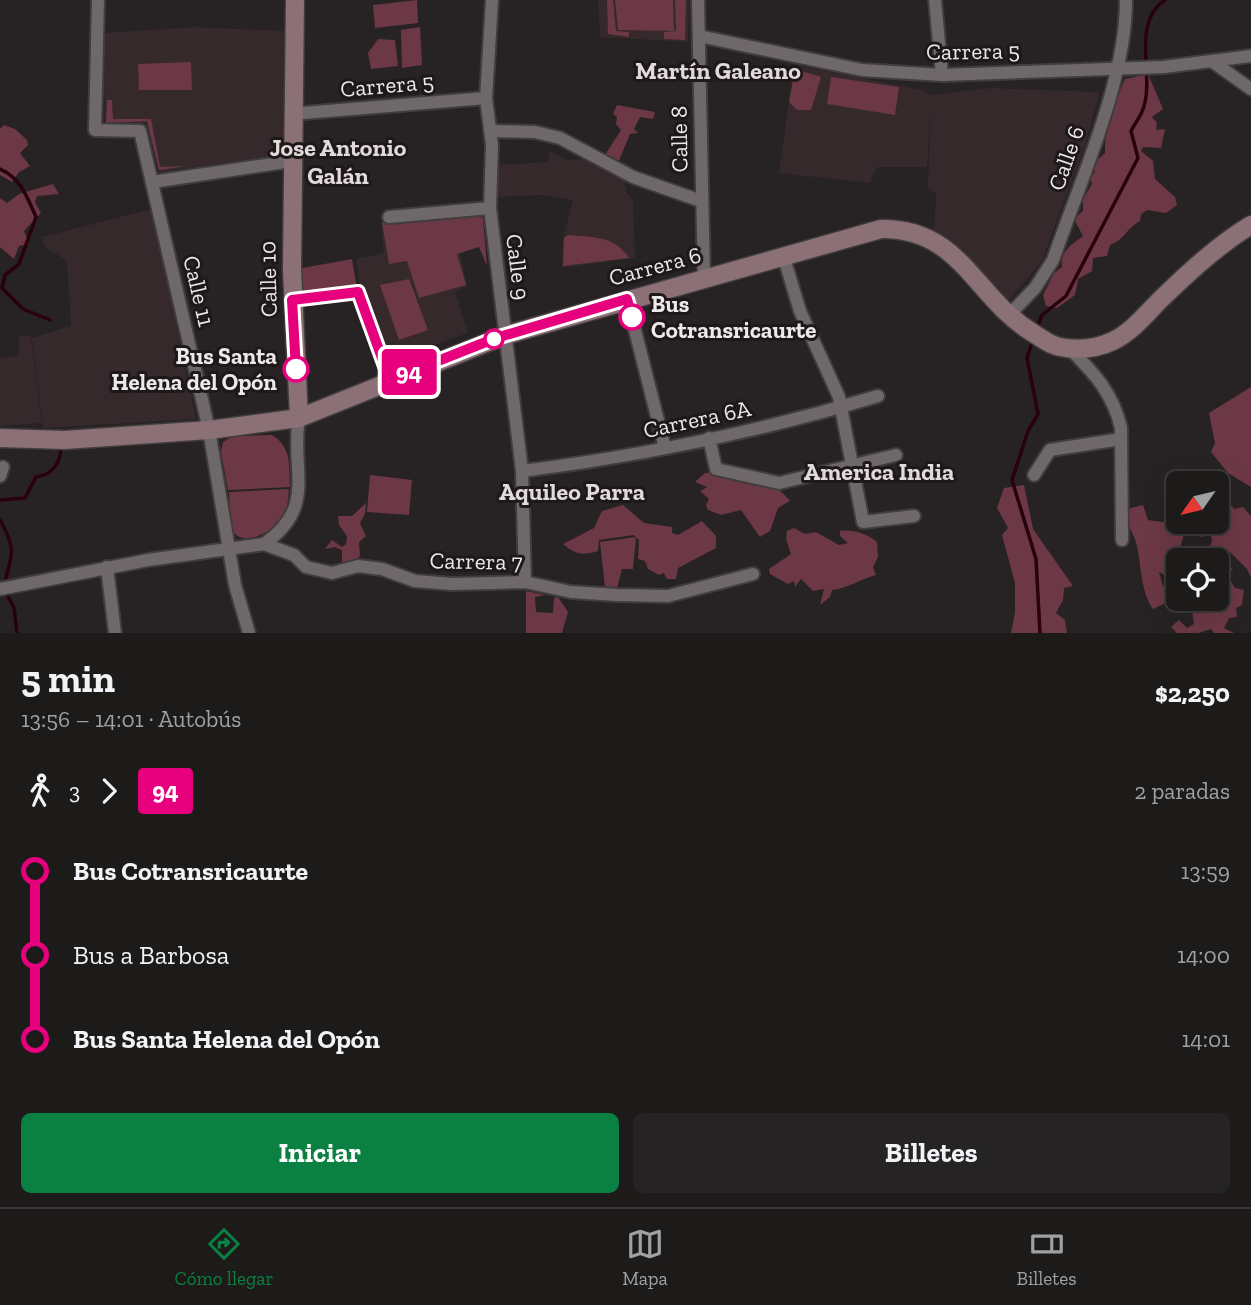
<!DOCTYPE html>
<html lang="es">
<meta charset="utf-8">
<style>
body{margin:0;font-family:"Zilla Slab",serif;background:#252323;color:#f1f3f6;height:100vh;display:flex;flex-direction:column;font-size:26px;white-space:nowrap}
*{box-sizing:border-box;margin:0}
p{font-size:23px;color:#a0a1a2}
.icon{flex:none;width:38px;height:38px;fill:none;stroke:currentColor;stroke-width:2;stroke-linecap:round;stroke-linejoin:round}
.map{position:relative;height:633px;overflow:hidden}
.panel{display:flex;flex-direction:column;background:#1d1a1a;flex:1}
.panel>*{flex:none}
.badge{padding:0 14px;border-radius:5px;font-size:24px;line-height:46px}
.needle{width:46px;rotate:236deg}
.controls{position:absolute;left:1166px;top:471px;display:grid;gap:14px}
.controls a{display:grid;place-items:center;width:63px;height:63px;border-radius:10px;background:#1d1a1a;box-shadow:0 7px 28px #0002,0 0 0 2px #3b3839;font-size:35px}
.map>.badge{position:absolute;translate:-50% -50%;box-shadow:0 0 0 4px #fff}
.legs{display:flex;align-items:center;gap:10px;height:77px;padding:0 21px;font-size:23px}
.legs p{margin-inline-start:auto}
.summary{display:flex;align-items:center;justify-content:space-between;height:119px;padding:0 21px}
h1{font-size:38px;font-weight:700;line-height:52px}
.button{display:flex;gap:14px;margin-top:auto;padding:14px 21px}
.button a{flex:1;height:80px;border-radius:10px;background:#0b8043;color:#fff;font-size:28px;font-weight:700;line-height:80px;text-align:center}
.button a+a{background:#252323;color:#f1f3f6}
ul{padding:0 21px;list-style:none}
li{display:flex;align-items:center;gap:24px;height:84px;font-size:26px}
li i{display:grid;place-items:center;width:10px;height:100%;margin:0 9px;background:currentColor}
li i::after{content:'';width:18px;height:18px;margin:-9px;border:5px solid;border-radius:50%;background:#1d1a1a}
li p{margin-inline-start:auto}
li:first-child i{background:linear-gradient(#0000 50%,currentColor 0)}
li:last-child i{background:linear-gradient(currentColor 50%,#0000 0)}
.tabs{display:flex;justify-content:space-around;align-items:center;height:98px;border-top:2px solid #3b3839;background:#1d1a1a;font-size:19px;color:#a0a1a2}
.tabs a{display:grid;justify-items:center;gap:4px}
.tabs .on{color:#0b8043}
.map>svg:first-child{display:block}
.built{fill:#35292c}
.green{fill:#6c3845}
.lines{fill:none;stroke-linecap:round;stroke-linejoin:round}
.stream{stroke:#29000d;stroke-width:3.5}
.street-casing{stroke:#413c3d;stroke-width:16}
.secondary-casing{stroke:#413c3d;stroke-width:21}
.street{stroke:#6f686a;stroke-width:12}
.secondary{stroke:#8b7076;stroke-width:18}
.line-1-casing{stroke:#fff;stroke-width:16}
.line-1{stroke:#e6007e;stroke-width:10}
.stop-1-dot{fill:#fff;stroke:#e6007e;stroke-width:3.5}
.labels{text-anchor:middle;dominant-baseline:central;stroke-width:6;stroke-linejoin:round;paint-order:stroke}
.street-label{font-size:23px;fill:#ede9ea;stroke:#1e1819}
.stop-label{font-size:23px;font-weight:bold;fill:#ede9ea;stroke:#1e1819;text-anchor:start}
.neighbourhood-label{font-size:24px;font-weight:bold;fill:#e1dadb;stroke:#1e1819}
</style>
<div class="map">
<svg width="1251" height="633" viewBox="0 0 1251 633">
<rect width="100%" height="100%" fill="#272223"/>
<g class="built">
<polygon points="598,0 689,0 688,42 600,37"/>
<polygon points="195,27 287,31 284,154 159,172 146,123 105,125 103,33"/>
<polygon points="794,65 922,90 931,95 991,88 1100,92 1085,145 1042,261 1007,302 963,250 934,231 936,194 928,187 931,106 927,167 877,167 870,183 779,173"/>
<polygon points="549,151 567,160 585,159 625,179 626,192 633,200 635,258 562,268 563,237 573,200 544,195 498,197 497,165 548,162"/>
<polygon points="152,209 196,419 43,428 32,338 71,326 67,261 44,246 42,237"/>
<polygon points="452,216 467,286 455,292 468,333 385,362 361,293 356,259 384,253 381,221"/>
<polygon points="19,336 31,336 42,423 0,426 0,358 19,356"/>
</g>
<g class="green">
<polygon points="417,0 418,23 375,28 373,5"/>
<polygon points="607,0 613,0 616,31 629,32 629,37 608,34"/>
<polygon points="615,0 673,0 674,31 618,30"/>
<polygon points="675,0 686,0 685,40 664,39 664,32 676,31"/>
<polygon points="420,27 422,65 402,68 401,30"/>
<polygon points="378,39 395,40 398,66 371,69 368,53"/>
<polygon points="191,62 192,90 139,90 138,64"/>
<polygon points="795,69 821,77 811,110 797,110 789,102"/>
<path d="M1148 74 1163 109 1152 117 1157 123 1156 130 1165 129 1161 148 1143 147 1141 151 1153 161 1155 179 1175 197 1177 205 1166 213 1147 210 1141 214 1140 221C1127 228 1124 240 1110 245L1107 256 1093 258 1092 271 1078 279 1075 295 1057 308 1046 306 1043 295 1054 273 1062 267C1060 251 1071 245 1083 236L1074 219 1083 211V199L1092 184 1090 177 1095 172 1091 166 1105 153C1104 126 1115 103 1125 79Z"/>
<polygon points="831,77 899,87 895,115 827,104"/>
<polygon points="107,100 112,100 113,119 151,119 160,167 186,166 159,170 147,121 106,123"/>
<polygon points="617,105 655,112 653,119 640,117 634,129 638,133 630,134 618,163 605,155 621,130 616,124 617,117 613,114"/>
<polygon points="4,125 15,129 27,140 28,145 20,153 30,166 19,172 12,182 0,175 0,129"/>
<polygon points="53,184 59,194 37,196 35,202 41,213 24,231 29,244 19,246 14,259 0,247 0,198 7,203 19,194"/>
<polygon points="478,216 483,218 487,266 479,247 457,254 466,285 419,298 407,261 389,264 382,222"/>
<path d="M568 235C593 237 615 236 629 258L563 266 564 238Z"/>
<polygon points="352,259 357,289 298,297 297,269"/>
<polygon points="409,279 428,330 399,340 380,285"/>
<polygon points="1251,387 1251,487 1228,473 1211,452 1215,443 1209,413"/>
<path d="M272 435C292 447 289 466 290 487L228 490 221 452 223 442 232 436Z"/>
<path d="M716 472C742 482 774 478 790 501L778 508 770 531 760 537 741 510 721 515 708 510 706 505 709 499 700 491 707 487 695 482 705 473Z"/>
<polygon points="370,475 412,480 409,515 367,512"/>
<polygon points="1024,485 1033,529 1073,586 1064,588 1063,600 1056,613 1065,620 1067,633 1011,633 1015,612 1015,583 1002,535 1008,528 997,508 1004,488"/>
<path d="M289 489C288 500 288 512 281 521 273 531 242 548 233 531 228 520 230 503 229 492Z"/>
<path d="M1222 493 1234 509 1243 507 1251 516V578L1247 569 1230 552 1218 556 1207 551 1212 541 1211 534 1201 537 1186 528 1180 548 1187 560H1178V582L1159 572 1163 586 1169 588 1170 601 1153 609C1142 594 1141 569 1138 551 1136 534 1126 529 1127 509L1143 505 1148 520 1163 522 1177 512 1178 499V522H1216V497Z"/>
<polygon points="366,503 365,514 360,523 366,536 359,542 360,556 348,565 342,563 342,550 335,547 325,549 332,540 342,547 346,544 347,536 339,525 338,516 352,516"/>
<path d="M623 505 644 523 672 527V533L678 535 702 521 716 536V548L678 568 676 579H667L664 573 659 575 648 569 645 561 638 559 639 540 636 537 633 569H622L617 588 605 587 600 542 636 537 634 535 599 540 598 551C582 556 575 554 563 544L594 528 602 511Z"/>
<path d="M794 528 805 534 816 532 839 545 848 543 840 536V531C852 529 868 534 877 542L878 557 873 567 876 575C860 579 847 589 832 590L830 597 820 605 824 589 813 591 801 579 795 587 794 581 788 584 770 574 769 569 791 554 786 539 787 531Z"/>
<polygon points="1216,564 1225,564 1233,569 1227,575 1235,588 1244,590 1242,605 1236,608 1237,617 1229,618 1224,628 1234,633 1214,633 1211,629 1198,633 1177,633 1171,627 1179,620 1187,628 1194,624 1192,610 1197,599 1216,598"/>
<polygon points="526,591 545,595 535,597 536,612 553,613 554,598 558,597 568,612 562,633 526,633"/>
</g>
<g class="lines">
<g class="stream">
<path d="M0 169C21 178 27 197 36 217L19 264 5 275 2 288 23 309 50 320"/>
<path d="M1037 328 1042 315 1066 296 1138 158 1131 131C1135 123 1142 115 1144 106 1154 74 1131 22 1165 0"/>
<polyline points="1033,339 1027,358 1038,414 1028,431 1012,480 1036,559 1040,633"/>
<path d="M0 500 25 498 36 477C53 475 61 462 61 446"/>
<path d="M0 520C17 550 12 554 4 585"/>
<polyline points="6,592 14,608 17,633"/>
</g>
<g class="street-casing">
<g id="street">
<polyline points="98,0 95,130 140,131 209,430 235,585 249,633"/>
<polyline points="492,0 486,98 492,145 490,208 522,471 525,582"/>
<polyline points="698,0 704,278"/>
<polyline points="935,0 942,75"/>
<polyline points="699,36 862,70 942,75 1164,67 1251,56"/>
<polyline points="1213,62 1251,89"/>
<polyline points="291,114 486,98"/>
<polyline points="492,131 535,132 560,138 633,177 701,201"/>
<polyline points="152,182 292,161"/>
<polyline points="389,217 490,208"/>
<polyline points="784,258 800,311 839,397 863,522 914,516"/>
<polyline points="627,299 665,448"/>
<polyline points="292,300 358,292 390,380"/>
<path d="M1009 315 1035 288 1053 260C1080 181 1126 82 1126 0"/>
<path d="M1069 348C1094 373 1113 393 1121 428L1122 540"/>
<polyline points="709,438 716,469 779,483 896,455"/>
<path d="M522 471C642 456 762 431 878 396"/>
<polyline points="1034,475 1050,450 1121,439"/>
<polyline points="0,476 3,467"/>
<path d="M264 544C318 506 290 471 299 418"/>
<polyline points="107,567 115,633"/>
<polyline points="0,589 148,560 264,544 294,555 306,567 332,573 358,566 382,569 415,581 452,584 525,582 571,592 617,595 668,596 753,574"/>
</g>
</g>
<g class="secondary-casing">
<g id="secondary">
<polyline points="295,0 292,269 299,418"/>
<path d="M0 438 65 440 209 430 299 418 506 335 881 229C961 228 974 297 1033 333 1044 340 1053 347 1066 348 1082 350 1098 348 1113 341 1132 332 1146 314 1161 299 1189 272 1218 245 1251 225"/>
</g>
</g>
<use href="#street" class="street"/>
<use href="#secondary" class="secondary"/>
</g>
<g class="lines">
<g class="line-1-casing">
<polyline id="line-1" points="296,369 292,300 358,292 390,380 496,338 627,299 632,317"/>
</g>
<use href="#line-1" class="line-1"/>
</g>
<g class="stop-1-dot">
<circle cx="632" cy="317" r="12"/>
<circle cx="494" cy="339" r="9"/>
<circle cx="296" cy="369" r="12"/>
</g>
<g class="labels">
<g class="street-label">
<text transform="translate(973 51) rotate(-1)">Carrera 5</text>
<text transform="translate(387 85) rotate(-5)">Carrera 5</text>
<text transform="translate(679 139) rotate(-91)">Calle 8</text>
<text transform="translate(1066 158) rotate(-71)">Calle 6</text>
<text transform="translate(655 266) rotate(-15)">Carrera 6</text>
<text transform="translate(518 267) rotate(83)">Calle 9</text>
<text transform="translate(268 279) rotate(-91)">Calle 10</text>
<text transform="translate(199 291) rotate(77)">Calle 11</text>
<text transform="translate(697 419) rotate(-12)">Carrera 6A</text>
<text transform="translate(476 561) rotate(1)">Carrera 7</text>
</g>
<g class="stop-label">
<text x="651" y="304">Bus<tspan x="651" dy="26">Cotransricaurte</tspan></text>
<text x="277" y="356" text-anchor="end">Bus Santa<tspan x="277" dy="26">Helena del Opón</tspan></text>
</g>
<g class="neighbourhood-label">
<text x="718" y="70">Martín Galeano</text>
<text x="338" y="147">Jose Antonio<tspan x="338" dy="28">Galán</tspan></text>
<text x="879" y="471">America India</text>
<text x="572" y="491">Aquileo Parra</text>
</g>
</g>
</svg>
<div class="controls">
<a><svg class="needle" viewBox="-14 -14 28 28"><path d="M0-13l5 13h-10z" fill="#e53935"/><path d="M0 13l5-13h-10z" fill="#a0a1a2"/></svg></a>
<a><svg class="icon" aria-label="locate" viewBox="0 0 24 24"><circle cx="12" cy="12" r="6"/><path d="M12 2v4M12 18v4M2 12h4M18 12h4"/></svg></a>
</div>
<b class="badge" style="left:409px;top:372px;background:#e6007e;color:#fff">94</b>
</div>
<section class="panel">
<div class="summary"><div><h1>5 min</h1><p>13:56 – 14:01 · Autobús</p></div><b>$2,250</b></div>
<div class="legs"><svg class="icon" aria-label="walk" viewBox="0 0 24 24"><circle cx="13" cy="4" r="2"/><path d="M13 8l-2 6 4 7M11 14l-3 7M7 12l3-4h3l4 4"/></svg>3<svg class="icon" aria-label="forward" viewBox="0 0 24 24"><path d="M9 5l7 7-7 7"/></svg><b class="badge" style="background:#e6007e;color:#fff">94</b><p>2 paradas</p></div>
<ul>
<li><i style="color:#e6007e"></i><b>Bus Cotransricaurte</b><p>13:59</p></li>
<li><i style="color:#e6007e"></i><span>Bus a Barbosa</span><p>14:00</p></li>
<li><i style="color:#e6007e"></i><b>Bus Santa Helena del Opón</b><p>14:01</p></li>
</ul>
<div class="button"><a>Iniciar</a><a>Billetes</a></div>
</section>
<nav class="tabs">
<a class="on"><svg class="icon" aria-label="directions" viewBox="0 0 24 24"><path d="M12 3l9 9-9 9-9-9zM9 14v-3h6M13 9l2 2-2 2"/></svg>Cómo llegar</a>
<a><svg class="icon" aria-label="map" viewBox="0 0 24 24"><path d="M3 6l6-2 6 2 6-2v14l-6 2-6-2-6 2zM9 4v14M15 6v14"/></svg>Mapa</a>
<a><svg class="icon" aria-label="tickets" viewBox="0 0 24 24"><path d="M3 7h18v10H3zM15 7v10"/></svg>Billetes</a>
</nav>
